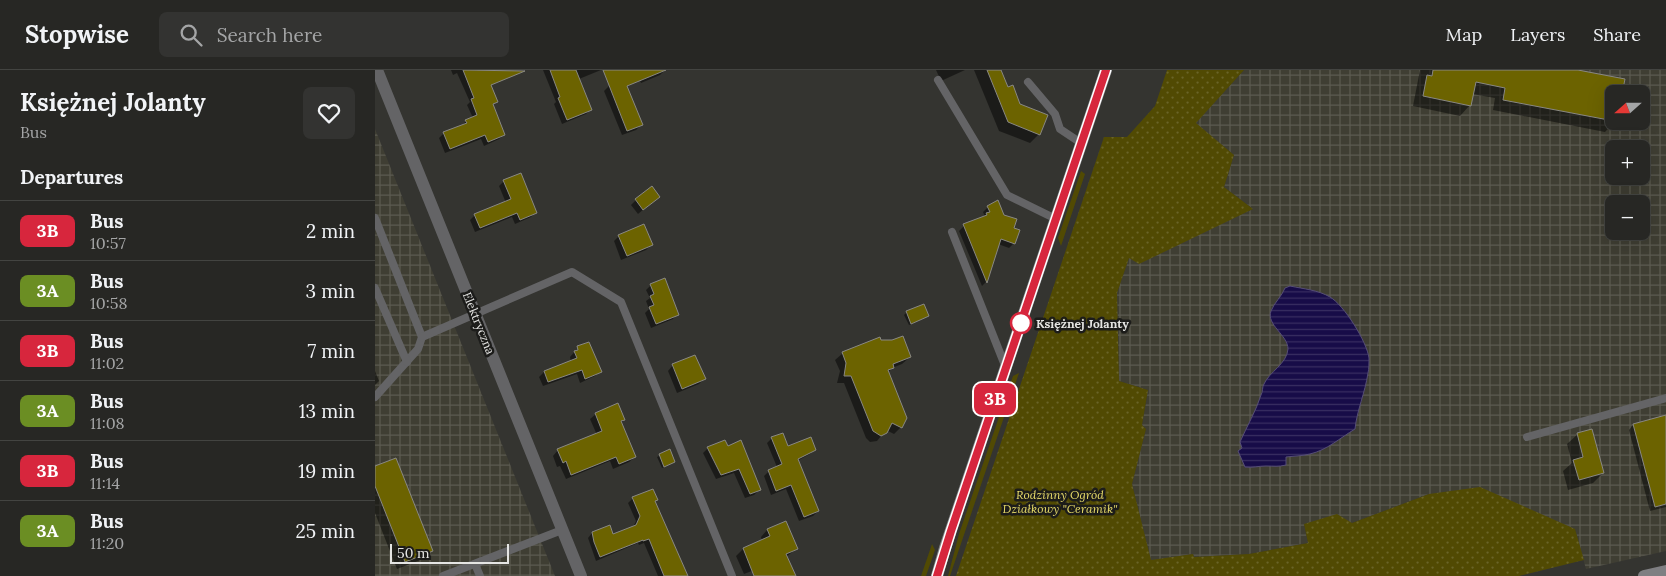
<!DOCTYPE html>
<meta charset="utf-8">
<style>
body{margin:0;font-family:Lora,serif;background:#333331;color:#f1f3f6;height:100vh;display:flex;flex-direction:column;font-size:19px;white-space:nowrap}
*{box-sizing:border-box;margin:0}
p{font-size:16px;color:#a4a5a6}
.icon{flex:none;width:28px;height:28px;fill:none;stroke:currentColor;stroke-width:2;stroke-linecap:round;stroke-linejoin:round}
.map{position:relative;flex:1;overflow:hidden}
.sheet{display:flex;flex-direction:column;background:#272724;width:375px}
.sheet>*{flex:none}
.badge{padding:0 10px;border-radius:8px;font-size:18px;line-height:32px}
.needle{width:32px;rotate:249deg}
.tools{position:absolute;left:1230px;top:15px;display:grid;gap:10px}
.tools a{display:grid;place-items:center;width:45px;height:45px;border-radius:8px;background:#272724;box-shadow:0 5px 20px #0002,0 0 0 1px #434441;font-size:25px}
.scale{position:absolute;left:15px;bottom:12px;width:119px;box-sizing:border-box;padding-left:5px;border:2px solid #e5e5e3;border-top:0;font-size:14px;line-height:18px;white-space:nowrap;color:#e5e5e3;-webkit-text-stroke:4px #1c1c1a;paint-order:stroke}
.map>.badge{position:absolute;translate:-50% -50%;box-shadow:0 0 0 2px #fff}
h2{padding:0 20px;font-size:19px;line-height:45px}
.round{display:grid;place-items:center;flex:none;width:52px;height:52px;border-radius:8px;background:#333331}
.head{display:flex;align-items:center;justify-content:space-between;height:85px;padding:0 20px}
h1{font-size:24px;font-weight:700;line-height:38px}
ul{padding:0;list-style:none}
li{display:flex;align-items:center;gap:15px;height:60px;padding:0 20px;border-top:1px solid #434441}
li div{flex:1}
li b{display:block;font-size:19px}
li em{font-style:normal}
li .badge{min-width:55px;font-weight:700;text-align:center}
header{display:flex;align-items:center;gap:30px;box-sizing:border-box;height:70px;padding:0 25px;background:#272724;border-bottom:1px solid #434441}
header strong{font-size:24px}
nav{display:flex;gap:28px;margin-inline-start:auto;font-size:18px}
.search{width:350px;height:45px;background:#333331;display:flex;align-items:center;gap:12px;box-sizing:border-box;padding:0 18px;border-radius:8px;color:#a4a5a6;font-size:19px}
main{display:flex;flex:1;min-height:0}
.map>svg:first-child{display:block}
.industrial{fill:url(#industrial-grid);fill-rule:evenodd}
.grass{fill:#514a03}
.garden{fill:url(#garden-dots)}
.water{fill:url(#water-rules);stroke:#554d76}
.shadow{fill:#0007}
.building{fill:#6c6300;stroke:#898884}
.lines{fill:none;stroke-linecap:round;stroke-linejoin:round}
.lane{stroke:#646466;stroke-width:8}
.street{stroke:#646466;stroke-width:12}
.secondary{stroke:#7f7f82;stroke-width:12}
.line-casing{stroke:#fff;stroke-width:11}
.line{stroke:#d7263d;stroke-width:8}
.stop-dot{fill:#fff;stroke:#d7263d;stroke-width:2.5}
.labels{text-anchor:middle;dominant-baseline:central;stroke-width:5;stroke-linejoin:round;paint-order:stroke}
.street-label{font-size:12px;fill:#e5e5e3;stroke:#1c1c1a}
.stop-label{font-size:12px;font-weight:bold;fill:#e5e5e3;stroke:#1c1c1a;text-anchor:start}
.park-label{font-size:12px;font-style:italic;fill:#e6da69;stroke:#1c1c1a}
</style>
<header>
<strong>Stopwise</strong>
<div class="search"><svg class="icon" aria-label="search" viewBox="0 0 24 24"><circle cx="10" cy="10" r="6"/><path d="M15 15l6 6"/></svg>Search here</div>
<nav><a>Map</a><a>Layers</a><a>Share</a></nav>
</header>
<main>
<section class="sheet">
<div class="head"><div><h1>Księżnej Jolanty</h1><p>Bus</p></div><a class="round"><svg class="icon" aria-label="heart" viewBox="0 0 24 24"><path d="M12 20l-8-8c-3-5 5-10 8-4 3-6 11-1 8 4z"/></svg></a></div>
<h2>Departures</h2>
<ul>
<li><span class="badge" style="background:#d7263d;color:#fff">3B</span><div><b>Bus</b><p>10:57</p></div><em>2 min</em></li>
<li><span class="badge" style="background:#6b8e23;color:#fff">3A</span><div><b>Bus</b><p>10:58</p></div><em>3 min</em></li>
<li><span class="badge" style="background:#d7263d;color:#fff">3B</span><div><b>Bus</b><p>11:02</p></div><em>7 min</em></li>
<li><span class="badge" style="background:#6b8e23;color:#fff">3A</span><div><b>Bus</b><p>11:08</p></div><em>13 min</em></li>
<li><span class="badge" style="background:#d7263d;color:#fff">3B</span><div><b>Bus</b><p>11:14</p></div><em>19 min</em></li>
<li><span class="badge" style="background:#6b8e23;color:#fff">3A</span><div><b>Bus</b><p>11:20</p></div><em>25 min</em></li>
</ul>
</section>
<div class="map">
<svg width="1291" height="506" viewBox="0 0 1291 506">
<defs>
<pattern id="industrial-grid" width="8" height="8" patternUnits="userSpaceOnUse" patternTransform="scale(1.25)"><rect width="8" height="8" fill="#3f3e33"/><path d="M0 4h8M4 0v8" fill="none" stroke="#5b5a50"/></pattern>
<pattern id="garden-dots" width="8" height="8" patternUnits="userSpaceOnUse" patternTransform="scale(1.25)"><rect width="8" height="8" fill="#514a03"/><path d="M2 2h.1M6 6h.1" fill="none" stroke="#6a6428" stroke-width="1.8" stroke-linecap="round"/></pattern>
<pattern id="water-rules" width="6" height="5" patternUnits="userSpaceOnUse" patternTransform="scale(1.25)"><rect width="6" height="5" fill="#170c48"/><path d="M0 2.5h6" fill="none" stroke="#392f62"/></pattern>
</defs>
<rect width="100%" height="100%" fill="#343430"/>
<g class="industrial">
<path d="M869 0H1291V481L1211 499 1200 459 1054 424 977 453 929 454 933 473 874 484 819 487 818 484 776 491 757 414 771 359 767 355 773 320 744 311 742 223 754 188 839 157 878 139 849 117 859 85 820 53ZM1239 24H1266V51H1239ZM1239 79H1266V106H1239ZM1239 134H1266V161H1239Z"/>
<polygon points="0,59 180,506 0,506"/>
</g>
<g class="grass">
<polygon points="706,101 710,104 686,176 683,168"/>
<polygon points="644,303 575,506 573,506 584,464 638,306"/>
<polygon points="557,474 560,480 551,506 546,506"/>
</g>
<polygon class="garden" points="792,0 869,0 821,53 859,85 849,117 878,139 764,194 754,188 742,223 744,311 773,320 767,355 771,359 757,414 776,490 818,484 819,487 874,484 933,473 929,454 962,444 977,453 1054,424 1105,417 1200,459 1209,490 1144,506 581,506 729,67 752,67 780,36"/>
<path class="water" d="M915 216C929 219 943 220 955 227 969 235 992 272 994 288 994 293 994 299 993 303 990 323 982 340 980 359 965 368 952 380 935 384 927 386 919 386 911 387V395C903 397 899 396 891 396 883 396 878 398 870 397L863 381 867 378 865 372C872 356 881 341 886 325 888 322 887 317 889 314 894 302 912 294 913 279 913 265 891 255 896 241 899 233 907 226 910 218Z"/>
<g class="shadow">
<polygon points="76,0 102,0 107,11 121,32 117,36 129,65 124,69 109,76 106,69 70,83 64,68 69,63 87,56 91,51 98,48 92,35 95,32 82,3 78,5"/>
<polygon points="168,0 226,0 204,9 216,39 211,44 187,54 179,34 181,32"/>
<polygon points="261,0 290,0 285,5 266,13"/>
<polygon points="561,0 590,0 566,11"/>
<polygon points="599,0 625,0 632,19 664,64 655,73 624,61"/>
<polygon points="1045,0 1196,0 1239,24 1239,51 1240,51 1230,62 1118,40 1120,28 1097,24 1095,35 1085,46 1038,36"/>
<polygon points="234,16 266,55 261,60 247,65 229,21"/>
<polygon points="129,111 161,142 156,147 140,154 137,147 100,162 95,150 100,145 131,133 124,116"/>
<polygon points="283,127 263,144 256,135 261,130"/>
<polygon points="613,137 628,146 637,159 639,173 634,178 623,174 611,212 607,216 584,161 589,156 610,147 608,142"/>
<polygon points="244,166 276,175 271,180 246,190 239,171"/>
<polygon points="276,215 302,244 298,249 276,258 270,243 274,239 271,231 275,228 271,220"/>
<polygon points="532,242 553,246 534,255 529,245"/>
<polygon points="505,271 535,287 527,294 517,298 513,303 526,357 519,364 511,360 502,371 495,372 491,368 469,313 462,313 465,301 460,290 468,283"/>
<polygon points="203,278 225,301 220,306 205,313 202,304 168,316 164,307 169,302 196,291 195,287"/>
<polygon points="298,295 329,309 324,314 302,323 293,301"/>
<polygon points="0,301 4,311 0,315"/>
<polygon points="221,344 249,350 246,353 260,387 254,392 238,399 235,391 191,409 185,396 182,397 178,386 183,380 222,365 215,349"/>
<polygon points="1291,353 1291,437 1275,441 1254,360 1258,355"/>
<polygon points="1203,364 1228,403 1218,413 1193,420 1188,401 1197,393 1192,374"/>
<polygon points="397,368 412,378 440,379 435,384 422,391 443,441 438,446 424,451 411,419 396,425 389,406 394,401 402,397 392,373"/>
<polygon points="349,371 384,420 379,425 370,428 359,403 341,409 328,383 333,378"/>
<polygon points="294,381 299,391 287,398 282,387"/>
<polygon points="0,397 56,481 48,489 22,499 0,443"/>
<polygon points="258,428 279,432 313,506 283,506 269,473 264,475 263,473 221,491 213,468 217,463 234,457 238,466 258,457 261,451 253,433"/>
<polygon points="392,460 421,479 411,487 419,506 385,506 382,499 369,504 361,486 368,479 387,471 386,467"/>
</g>
<g class="building">
<polygon points="88,0 150,1 116,15 123,32 118,34 130,65 113,72 110,65 75,79 68,62 92,53 90,50 102,45 96,29 99,28"/>
<polygon points="175,0 201,0 217,40 192,50 183,28 185,27"/>
<polygon points="228,0 291,0 252,16 268,55 252,61"/>
<polygon points="612,0 626,0 633,17 638,15 645,34 673,45 665,65 633,52"/>
<polygon points="1058,0 1203,0 1250,9 1247,24 1239,24 1239,51 1128,30 1130,18 1101,12 1096,36 1048,26 1052,5 1057,6"/>
<polygon points="146,103 162,143 145,150 142,143 105,158 99,144 136,129 128,110"/>
<polygon points="277,116 285,127 268,140 260,129"/>
<polygon points="623,130 629,145 642,149 639,158 645,160 640,174 626,169 612,213 588,154 612,145 611,143 615,142 612,136"/>
<polygon points="269,154 278,175 252,186 243,165"/>
<polygon points="290,208 304,245 281,254 274,237 279,235 275,226 279,224 275,214"/>
<polygon points="549,234 554,246 536,254 531,241"/>
<polygon points="528,266 536,287 518,294 519,298 513,300 532,348 527,358 517,353 512,363 506,366 498,361 476,306 469,306 471,293 467,282 505,267 506,270 517,270"/>
<polygon points="214,272 227,302 210,309 207,300 173,312 169,301 202,288 199,281 203,280 202,276"/>
<polygon points="320,285 331,309 307,319 297,294"/>
<polygon points="243,333 250,350 246,351 261,387 244,394 241,387 196,405 191,391 188,393 182,379 227,361 220,343"/>
<polygon points="1291,345 1291,434 1280,437 1258,354"/>
<polygon points="1217,359 1229,403 1204,410 1198,390 1208,387 1202,363"/>
<polygon points="408,363 413,376 436,367 441,380 423,389 444,441 429,447 416,415 401,421 393,400 407,394 396,367"/>
<polygon points="350,370 353,376 366,370 386,420 375,424 364,399 346,405 332,377"/>
<polygon points="295,379 300,392 289,397 284,384"/>
<polygon points="21,388 58,481 30,492 0,416 0,396"/>
<polygon points="278,419 283,430 280,431 313,506 289,506 274,469 268,471 268,470 225,487 219,472 217,462 235,455 238,464 261,455 265,446 257,427"/>
<polygon points="411,451 423,479 411,484 421,506 379,506 368,478 395,466 392,459"/>
</g>
<g class="lines">
<g class="lane">
<polyline points="563,10 632,125 681,149"/>
<polyline points="653,12 680,44 685,59 706,73"/>
<polyline points="0,148 47,267 43,279 0,327"/>
<polyline points="577,162 631,298"/>
<polyline points="0,218 32,292"/>
<polyline points="47,267 197,202 246,232 357,506"/>
<polyline points="1152,367 1291,328"/>
<polyline points="100,494 105,506"/>
<polyline points="68,506 187,460"/>
</g>
<polyline class="street" points="2,0 206,506"/>
<g class="secondary">
<polyline points="562,506 570,478 731,0"/>
<polyline points="1269,506 1291,501"/>
</g>
</g>
<g class="lines">
<g class="line-casing">
<polyline id="line" points="562,506 576,461 731,0"/>
</g>
<use href="#line" class="line"/>
</g>
<circle class="stop-dot" cx="646" cy="253" r="10"/>
<g class="labels">
<g class="street-label">
<text transform="translate(104 253) rotate(68)">Elektryczna</text>
</g>
<g class="stop-label">
<text x="661" y="253">Księżnej Jolanty</text>
</g>
<g class="park-label">
<text x="685" y="424">Rodzinny Ogród<tspan x="685" dy="14">Działkowy "Ceramik"</tspan></text>
</g>
</g>
</svg>
<div class="tools">
<a><svg class="needle" viewBox="-14 -14 28 28"><path d="M0-13l5 13h-10z" fill="#e53935"/><path d="M0 13l5-13h-10z" fill="#a4a5a6"/></svg></a>
<a>+</a>
<a>−</a>
</div>
<div class="scale">50 m</div>
<b class="badge" style="left:620px;top:329px;background:#d7263d;color:#fff">3B</b>
</div>
</main>
